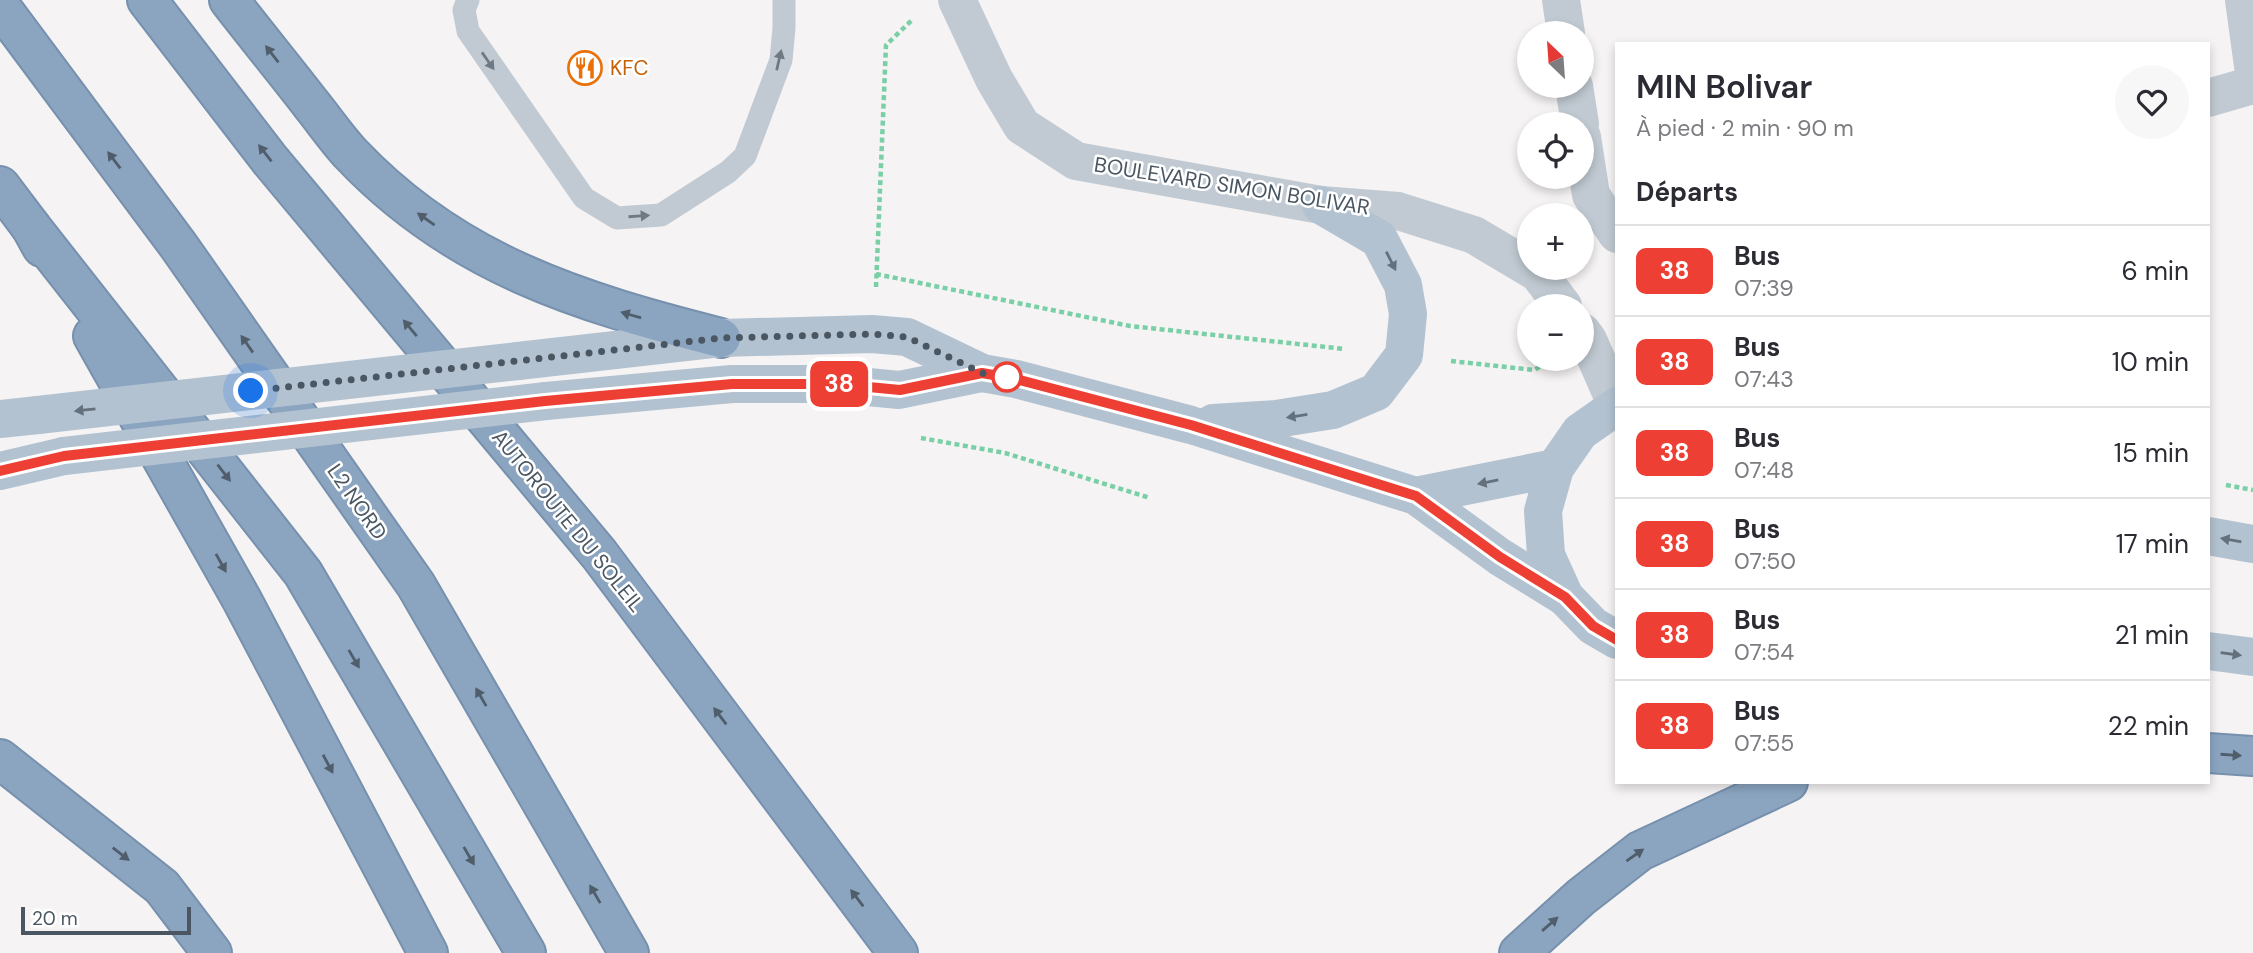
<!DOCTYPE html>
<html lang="fr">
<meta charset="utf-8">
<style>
body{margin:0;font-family:"DM Sans",sans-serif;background:#f7f7f7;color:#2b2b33;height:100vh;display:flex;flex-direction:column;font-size:26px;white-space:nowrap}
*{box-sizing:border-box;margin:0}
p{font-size:23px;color:#7c7c81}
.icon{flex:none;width:38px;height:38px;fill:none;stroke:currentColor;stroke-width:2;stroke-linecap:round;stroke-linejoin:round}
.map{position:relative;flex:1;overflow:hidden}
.side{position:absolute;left:1615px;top:42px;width:595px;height:742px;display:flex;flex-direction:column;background:#fff;border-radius:0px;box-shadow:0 4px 10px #0003}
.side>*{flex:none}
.badge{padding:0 14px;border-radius:10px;font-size:24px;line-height:46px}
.needle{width:46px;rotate:335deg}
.tools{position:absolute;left:1517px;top:21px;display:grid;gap:14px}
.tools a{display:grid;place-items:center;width:77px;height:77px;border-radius:50%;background:#fff;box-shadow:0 4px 10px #0003;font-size:35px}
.scale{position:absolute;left:21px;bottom:18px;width:170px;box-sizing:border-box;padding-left:7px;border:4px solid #4a5661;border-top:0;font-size:19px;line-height:24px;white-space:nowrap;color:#4a5661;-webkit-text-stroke:5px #fff;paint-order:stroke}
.you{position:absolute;width:35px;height:35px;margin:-18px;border:5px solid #fff;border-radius:50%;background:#1a73e8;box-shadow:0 0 0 10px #1a73e833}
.map>.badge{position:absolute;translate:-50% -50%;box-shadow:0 0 0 4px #fff}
h2{padding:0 21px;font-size:26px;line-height:63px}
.round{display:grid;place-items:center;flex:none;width:74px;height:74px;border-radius:37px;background:#f7f7f7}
.overview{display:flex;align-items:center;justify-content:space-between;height:119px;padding:0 21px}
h1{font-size:33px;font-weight:600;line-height:52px}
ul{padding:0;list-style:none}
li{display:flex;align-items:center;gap:21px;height:91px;padding:0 21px;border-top:2px solid #e1e1e2}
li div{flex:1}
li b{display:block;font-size:26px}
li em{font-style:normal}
li .badge{min-width:77px;font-weight:700;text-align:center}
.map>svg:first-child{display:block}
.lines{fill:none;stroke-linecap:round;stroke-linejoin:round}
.motorway-casing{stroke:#7690ad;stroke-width:42}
.path{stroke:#7ad0a6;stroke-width:4.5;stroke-dasharray:5 3.5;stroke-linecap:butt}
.service{stroke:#c1cad2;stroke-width:23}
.minor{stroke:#c1cad2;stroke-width:38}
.primary{stroke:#b3c2d1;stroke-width:38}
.motorway{stroke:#8ba5c1;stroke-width:38}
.primary-bridge{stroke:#b3c2d1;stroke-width:38}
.oneway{fill:#505e6b}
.oneway2{fill:#6e7983}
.oneway3{fill:#64717d}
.line-casing{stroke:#fff;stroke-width:16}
.line{stroke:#ee3f34;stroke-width:10}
.walk{stroke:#4a5661;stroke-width:7;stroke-dasharray:0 12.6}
.stop-dot{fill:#fff;stroke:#ee3f34;stroke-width:3.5}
.labels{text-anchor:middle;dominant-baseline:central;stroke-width:5;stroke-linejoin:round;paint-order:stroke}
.food-label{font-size:21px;fill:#c56008;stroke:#fff;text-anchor:start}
.street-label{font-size:21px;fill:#4a5661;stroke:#fff}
</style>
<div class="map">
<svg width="2253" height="953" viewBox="0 0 2253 953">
<rect width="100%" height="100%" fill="#f5f3f3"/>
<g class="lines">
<g class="motorway-casing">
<g id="motorway">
<polyline points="147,0 270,160 599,554 898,953"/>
<path d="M229 0C256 35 284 69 311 104 324 120 337 139 351 154 455 264 579 302 721 338"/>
<polyline points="0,6 178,245 416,585 629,953"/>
<polyline points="0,186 31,227 42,247"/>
<polyline points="31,227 303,573 526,953"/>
<polyline points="93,336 242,600 428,953"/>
<polyline points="2208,753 2253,756"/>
<polyline points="0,759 162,887 212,953"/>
<polyline points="1519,953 1581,897 1640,851 1788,782"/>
</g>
</g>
<g class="path">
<polyline points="876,274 1130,326 1345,349"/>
<polyline points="876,287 886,45 912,20"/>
<polyline points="1451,361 1534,370 1545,364"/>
<polyline points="921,438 1005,453 1150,498"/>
<polyline points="2226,485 2253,490"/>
</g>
<polyline class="service" points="468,0 464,10 468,31 584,198 617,218 661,215 728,172 745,156 781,60 784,28 784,0"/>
<g class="minor">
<polyline points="957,0 994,79 1022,126 1076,161 1321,205 1398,211 1474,235 1538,273 1563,306"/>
<polyline points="1561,0 1566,33"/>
<polyline points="2244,0 2253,66"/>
<polyline points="1574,86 1580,124"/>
<polyline points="2208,98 2253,85"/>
<polyline points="1582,137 1591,195 1617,234"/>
<polyline points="1582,332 1588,340 1617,406"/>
</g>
<g class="primary">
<polyline points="518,361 721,338 872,334 907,337 982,373 1016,379 1191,425 1416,496 1500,557 1565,597"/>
<polyline points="546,401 732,384 837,384 899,390 982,373"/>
<polyline points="1617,406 1580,432 1555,468 1543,511 1546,555 1565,597 1593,626 1617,640"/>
<polyline points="0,419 38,415"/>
<polyline points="1213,423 1276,419 1333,410 1376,392 1404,355 1408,314 1403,285 1379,239 1321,205"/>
<polyline points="0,471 64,456"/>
<polyline points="1416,496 1555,468"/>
<polyline points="2208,536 2253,544"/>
<polyline points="2208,651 2253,657"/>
</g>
<use href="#motorway" class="motorway"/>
<g class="primary-bridge">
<polyline points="38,415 518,361"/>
<polyline points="64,456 546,401"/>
</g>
</g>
<defs><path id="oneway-solid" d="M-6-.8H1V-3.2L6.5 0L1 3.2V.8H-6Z" transform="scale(1.75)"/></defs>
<g class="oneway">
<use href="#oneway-solid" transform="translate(272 54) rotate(-128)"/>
<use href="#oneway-solid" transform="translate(265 153) rotate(-128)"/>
<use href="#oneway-solid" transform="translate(114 160) rotate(-127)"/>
<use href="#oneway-solid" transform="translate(426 219) rotate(-145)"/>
<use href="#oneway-solid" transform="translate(631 315) rotate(-164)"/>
<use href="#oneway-solid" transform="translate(410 328) rotate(-130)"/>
<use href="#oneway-solid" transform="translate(247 344) rotate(-125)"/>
<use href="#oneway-solid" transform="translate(224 473) rotate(52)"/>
<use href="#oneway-solid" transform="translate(221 563) rotate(61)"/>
<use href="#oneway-solid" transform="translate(354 659) rotate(60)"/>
<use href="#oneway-solid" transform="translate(481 697) rotate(-120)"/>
<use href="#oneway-solid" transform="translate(720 716) rotate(-127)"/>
<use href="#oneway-solid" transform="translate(2231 755) rotate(4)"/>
<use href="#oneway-solid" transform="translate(328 764) rotate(62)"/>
<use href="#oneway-solid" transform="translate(121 854) rotate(38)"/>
<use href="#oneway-solid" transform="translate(1635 855) rotate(-35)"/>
<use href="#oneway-solid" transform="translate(469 856) rotate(60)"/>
<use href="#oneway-solid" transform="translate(595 894) rotate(-120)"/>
<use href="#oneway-solid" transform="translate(857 898) rotate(-127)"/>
<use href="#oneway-solid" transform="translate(1550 924) rotate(-41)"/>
</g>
<g class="oneway2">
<use href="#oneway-solid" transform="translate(779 60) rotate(-77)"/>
<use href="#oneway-solid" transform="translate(488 61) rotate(55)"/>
<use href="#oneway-solid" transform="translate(639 216) rotate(-4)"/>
</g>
<g class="oneway3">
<use href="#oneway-solid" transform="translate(1391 261) rotate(63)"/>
<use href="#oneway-solid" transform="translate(85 410) rotate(174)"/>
<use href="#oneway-solid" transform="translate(1297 416) rotate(171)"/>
<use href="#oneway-solid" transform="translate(1488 482) rotate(169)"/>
<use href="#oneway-solid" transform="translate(2231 540) rotate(-170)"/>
<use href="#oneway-solid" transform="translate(2231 654) rotate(8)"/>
</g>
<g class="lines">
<g class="line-casing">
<polyline id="line" points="0,471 64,456 545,401 732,384 837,384 900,390 982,373 1016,379 1191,425 1416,496 1500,557 1565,597 1593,626 1617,640"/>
</g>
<use href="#line" class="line"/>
<polyline class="walk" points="251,391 721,338 872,334 907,337 982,373 1007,377"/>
</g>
<defs>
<g id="restaurant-ring" transform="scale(1.75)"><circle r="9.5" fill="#fff" stroke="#e8710a" stroke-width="1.5"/><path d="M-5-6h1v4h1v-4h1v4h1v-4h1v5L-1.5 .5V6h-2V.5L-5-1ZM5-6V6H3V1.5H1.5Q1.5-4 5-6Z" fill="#e8710a"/></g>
</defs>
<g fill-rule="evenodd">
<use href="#restaurant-ring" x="585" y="68"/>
</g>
<circle class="stop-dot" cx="1007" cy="377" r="14"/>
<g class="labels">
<g class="food-label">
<text x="610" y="68">KFC</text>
</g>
<g class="street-label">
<text transform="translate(1232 186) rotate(9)">BOULEVARD SIMON BOLIVAR</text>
<text transform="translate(357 502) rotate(55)">L2 NORD</text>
<text transform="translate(568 521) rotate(51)">AUTOROUTE DU SOLEIL</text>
</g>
</g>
</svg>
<div class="tools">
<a><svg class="needle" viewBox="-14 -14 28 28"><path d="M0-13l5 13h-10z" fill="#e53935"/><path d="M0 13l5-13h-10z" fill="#7c7c81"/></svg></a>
<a><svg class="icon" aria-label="locate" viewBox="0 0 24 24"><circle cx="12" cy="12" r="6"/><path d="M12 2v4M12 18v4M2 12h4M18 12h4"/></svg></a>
<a>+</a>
<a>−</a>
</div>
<div class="scale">20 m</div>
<div class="you" style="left:251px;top:391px"></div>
<b class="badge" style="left:839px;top:384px;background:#ee3f34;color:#fff">38</b>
<section class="side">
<div class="overview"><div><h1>MIN Bolivar</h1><p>À pied · 2 min · 90 m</p></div><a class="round"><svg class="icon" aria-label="heart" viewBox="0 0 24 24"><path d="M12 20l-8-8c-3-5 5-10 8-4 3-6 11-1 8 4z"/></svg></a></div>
<h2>Départs</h2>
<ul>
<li><span class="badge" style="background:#ee3f34;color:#fff">38</span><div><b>Bus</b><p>07:39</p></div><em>6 min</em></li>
<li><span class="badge" style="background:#ee3f34;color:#fff">38</span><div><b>Bus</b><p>07:43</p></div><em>10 min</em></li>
<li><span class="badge" style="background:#ee3f34;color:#fff">38</span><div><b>Bus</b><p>07:48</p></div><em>15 min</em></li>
<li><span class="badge" style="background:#ee3f34;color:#fff">38</span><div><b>Bus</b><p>07:50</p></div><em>17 min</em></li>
<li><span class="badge" style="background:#ee3f34;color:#fff">38</span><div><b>Bus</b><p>07:54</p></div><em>21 min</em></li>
<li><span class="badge" style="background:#ee3f34;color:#fff">38</span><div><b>Bus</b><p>07:55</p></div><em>22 min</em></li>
</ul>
</section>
</div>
